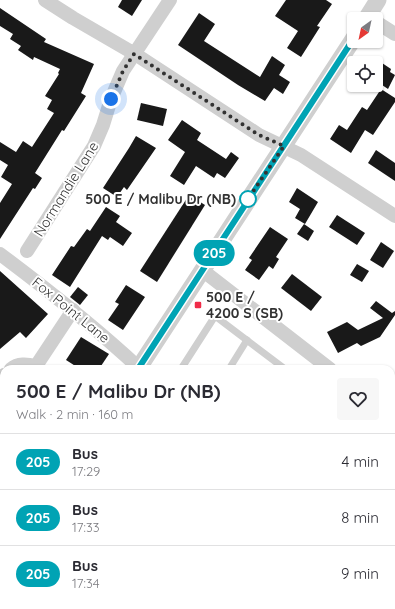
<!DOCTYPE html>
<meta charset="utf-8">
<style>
body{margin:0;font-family:Quicksand,sans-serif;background:#f7f7f7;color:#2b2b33;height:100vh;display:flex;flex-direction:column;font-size:15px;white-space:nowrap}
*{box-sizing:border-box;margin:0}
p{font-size:13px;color:#7c7c81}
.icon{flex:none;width:22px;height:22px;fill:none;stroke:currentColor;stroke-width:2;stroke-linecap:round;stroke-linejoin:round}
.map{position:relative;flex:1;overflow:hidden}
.sheet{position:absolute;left:0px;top:365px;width:395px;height:244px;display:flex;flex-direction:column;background:#fff;border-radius:12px 12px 0 0;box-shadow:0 1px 3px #0004}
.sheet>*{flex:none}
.badge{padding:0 8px;border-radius:13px;font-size:14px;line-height:26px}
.needle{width:26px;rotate:213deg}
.buttons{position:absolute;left:347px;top:12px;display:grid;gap:8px}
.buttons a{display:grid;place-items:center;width:36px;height:36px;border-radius:4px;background:#fff;box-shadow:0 1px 3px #0004;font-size:20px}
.you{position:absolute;width:20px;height:20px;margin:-10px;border:3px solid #fff;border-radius:50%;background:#1a73e8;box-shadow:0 0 0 6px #1a73e833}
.map>.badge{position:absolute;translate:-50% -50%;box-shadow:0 0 0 2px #fff}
.round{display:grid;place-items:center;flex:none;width:42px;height:42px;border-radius:4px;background:#f7f7f7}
.overview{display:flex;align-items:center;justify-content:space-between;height:68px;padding:0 16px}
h1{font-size:19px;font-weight:700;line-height:30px}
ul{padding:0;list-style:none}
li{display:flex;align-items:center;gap:12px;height:56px;padding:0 16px;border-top:1px solid #e1e1e2}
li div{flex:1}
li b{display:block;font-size:15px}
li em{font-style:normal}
li .badge{min-width:44px;font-weight:700;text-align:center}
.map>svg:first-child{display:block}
.water{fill:#cbe4ef}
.building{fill:#191919}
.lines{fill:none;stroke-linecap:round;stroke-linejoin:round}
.service{stroke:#cfcfcf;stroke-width:7}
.minor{stroke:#cfcfcf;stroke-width:14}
.tertiary{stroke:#cfcfcf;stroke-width:17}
.line-casing{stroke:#fff;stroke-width:9}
.line{stroke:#00a3b4;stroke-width:6}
.walk{stroke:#323232;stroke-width:4;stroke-dasharray:0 7.2}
.stop-dot{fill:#fff;stroke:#00a3b4;stroke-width:2}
.poi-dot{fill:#f02c49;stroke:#fff;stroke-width:1.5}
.labels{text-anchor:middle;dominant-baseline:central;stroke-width:4;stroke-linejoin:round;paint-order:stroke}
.street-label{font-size:14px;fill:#323232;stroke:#fff}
.stop-label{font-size:14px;font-weight:bold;fill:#323232;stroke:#fff;text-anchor:end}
.poi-label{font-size:14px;font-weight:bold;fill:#323232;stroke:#fff;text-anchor:start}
</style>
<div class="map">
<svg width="395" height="609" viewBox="0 0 395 609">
<rect width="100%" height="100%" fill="#fff"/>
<polygon class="water" points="4,480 4,506 0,510 0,489"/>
<g class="building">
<polygon points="122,0 142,0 132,16 118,7"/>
<polygon points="286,0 326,0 332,4 317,26 320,27 301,57 287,48 298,31 275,16"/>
<polygon points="0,8 46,39 44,42 94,64 81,93 86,96 64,131 62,130 35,173 42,178 35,189 33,188 0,239 0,203 12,184 1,177 8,165 0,160 0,142 16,152 23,141 32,147 54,113 47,109 52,100 45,96 59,74 58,73 60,69 34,57 33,60 18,50 21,46 10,39 13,34 0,26"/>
<polygon points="199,13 215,24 204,41 260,77 272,56 285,65 279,75 290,82 283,94 274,88 265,101 238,85 178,45"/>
<polygon points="379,61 391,69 390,72 395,75 388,89 376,81 376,66"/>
<polygon points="381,89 395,98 395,102 373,135 365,130 351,153 330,139 339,125 347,130 362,107 367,110"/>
<polygon points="141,103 167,109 163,126 137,120"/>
<polygon points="182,120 201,133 197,140 226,159 231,152 239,158 225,178 217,173 214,178 196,166 184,185 170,176 185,152 168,140"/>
<polygon points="136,136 156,148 127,190 124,187 117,197 103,188 129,148"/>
<polygon points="376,150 395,163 395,181 368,163"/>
<polygon points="297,188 318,202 305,224 295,218 300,209 289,202"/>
<polygon points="189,195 205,205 157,282 140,271"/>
<polygon points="106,207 120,216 116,222 132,233 123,246 110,237 108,240 102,236 70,287 52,275 71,246 74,247 87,229 90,231"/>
<polygon points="337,215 365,233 357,245 329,227"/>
<polygon points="304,224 314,231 308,241 297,234"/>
<polygon points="270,227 288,239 276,257 279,259 273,269 269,266 259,280 245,270 252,260 249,258"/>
<polygon points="381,242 394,251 383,268 370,260"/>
<polygon points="357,264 369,271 362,282 350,275"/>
<polygon points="0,271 48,314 26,338 20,332 0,349"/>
<polygon points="292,274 322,297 311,311 281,288"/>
<polygon points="126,285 145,297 123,330 108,320 119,304 115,302"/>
<polygon points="78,287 88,295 80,305 70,297"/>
<polygon points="376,301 392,313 395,311 395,315 380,337 361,346 357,343 338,353 327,332 347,322 358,330 383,318 370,308"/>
<polygon points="81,337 109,354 99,369 80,369 66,360"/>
</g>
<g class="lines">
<g class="service">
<polyline points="181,369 215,316 285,369"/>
<polyline points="229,369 247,340"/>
<polyline points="391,449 395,452"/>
<polyline points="391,552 395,547"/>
<polyline points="272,605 278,609"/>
</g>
<g class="minor">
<polyline points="45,0 73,18 135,54 259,135 301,155 395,216"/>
<polyline points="376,22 395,34"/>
<polyline points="27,251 94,146 103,125 111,99 123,71 170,0"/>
<path d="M0 254C48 290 95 327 139 368"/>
<polyline points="202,270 330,369"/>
<path d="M11 369C18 363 27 364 36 366L73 310"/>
<polyline points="0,378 4,375"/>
<polyline points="391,416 395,419"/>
<polyline points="188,605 194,609"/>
<polyline points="33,609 36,605"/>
<polyline points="375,609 375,605"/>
</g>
<g class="tertiary">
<polyline points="366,19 378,0"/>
<polyline points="138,369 354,38"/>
<polyline points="0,583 4,577"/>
</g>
</g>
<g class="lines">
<g class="line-casing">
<polyline id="line" points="138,369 354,38"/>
</g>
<use href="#line" class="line"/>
<polyline class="walk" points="111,99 123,71 134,54 259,135 284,146 248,199"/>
</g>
<circle class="stop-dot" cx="248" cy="199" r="8"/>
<rect class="poi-dot" x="194" y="301" width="8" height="8" rx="2"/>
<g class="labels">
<g class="street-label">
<text transform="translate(66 189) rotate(-58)">Normandie Lane</text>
<text transform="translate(71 310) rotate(39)">Fox Point Lane</text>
</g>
<g class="stop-label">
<text x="236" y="199">500 E / Malibu Dr (NB)</text>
</g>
<g class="poi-label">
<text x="206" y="297">500 E /<tspan x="206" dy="16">4200 S (SB)</tspan></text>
</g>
</g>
</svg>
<div class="buttons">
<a><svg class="needle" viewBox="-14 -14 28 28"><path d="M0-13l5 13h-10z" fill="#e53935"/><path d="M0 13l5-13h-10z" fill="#7c7c81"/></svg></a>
<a><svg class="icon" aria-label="locate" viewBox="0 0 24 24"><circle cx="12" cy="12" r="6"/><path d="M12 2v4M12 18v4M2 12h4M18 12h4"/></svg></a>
</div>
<div class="you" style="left:111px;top:99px"></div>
<b class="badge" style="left:214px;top:253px;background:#00a3b4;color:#fff">205</b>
<section class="sheet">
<div class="overview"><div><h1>500 E / Malibu Dr (NB)</h1><p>Walk · 2 min · 160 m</p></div><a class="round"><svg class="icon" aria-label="heart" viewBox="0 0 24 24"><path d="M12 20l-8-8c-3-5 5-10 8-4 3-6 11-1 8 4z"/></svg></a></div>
<ul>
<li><span class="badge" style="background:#00a3b4;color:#fff">205</span><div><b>Bus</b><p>17:29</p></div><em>4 min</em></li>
<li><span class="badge" style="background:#00a3b4;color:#fff">205</span><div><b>Bus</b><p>17:33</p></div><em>8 min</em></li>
<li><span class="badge" style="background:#00a3b4;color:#fff">205</span><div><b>Bus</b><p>17:34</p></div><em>9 min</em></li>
</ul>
</section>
</div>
